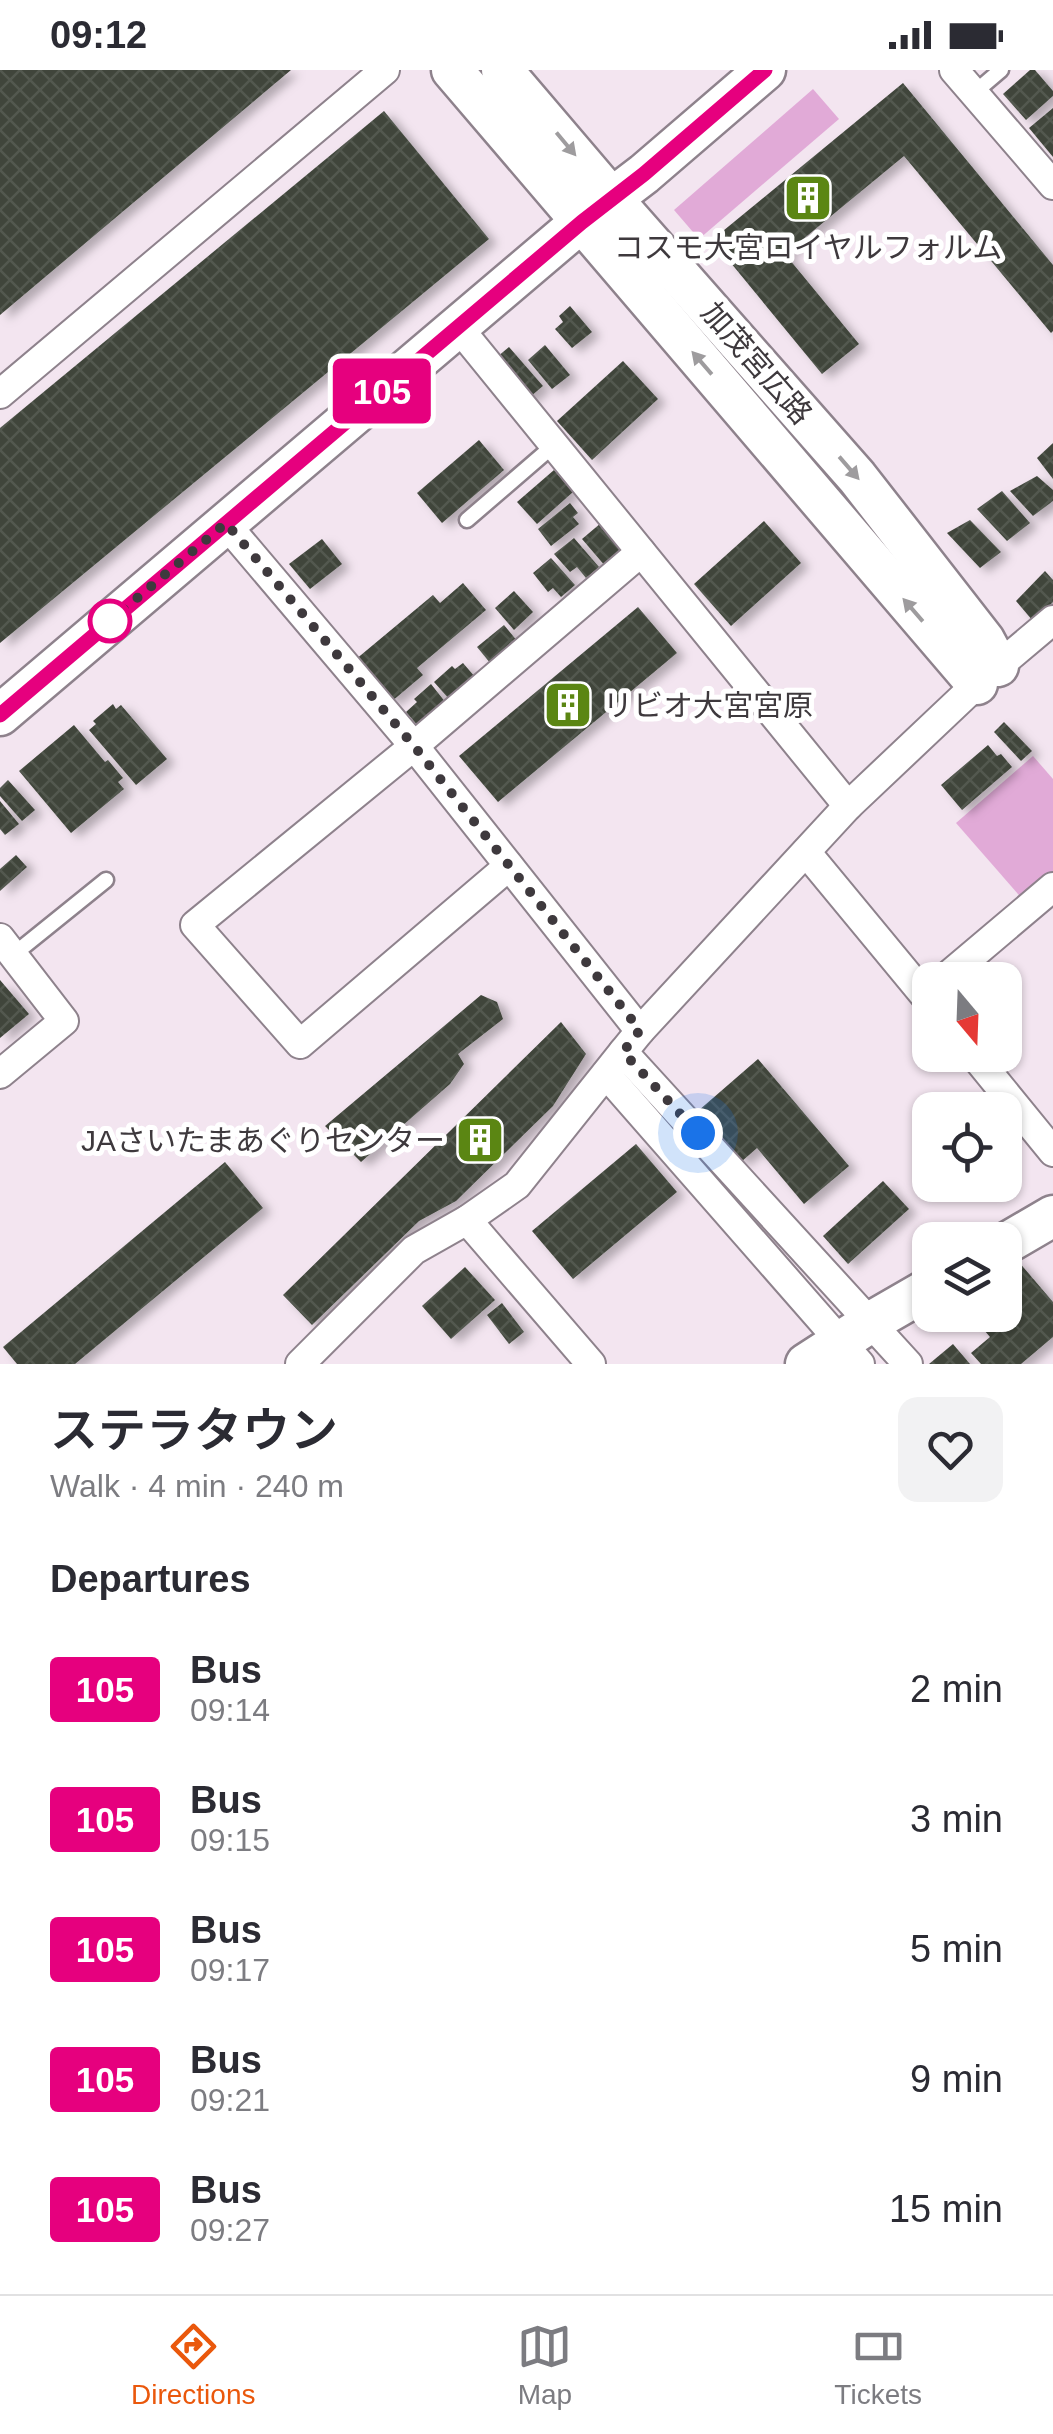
<!DOCTYPE html>
<meta charset="utf-8">
<style>
body{margin:0;font-family:Helvetica,"Noto Sans JP",sans-serif;background:#f2f2f3;color:#2b2b33;height:100vh;display:flex;flex-direction:column;font-size:38px;white-space:nowrap}
*{box-sizing:border-box;margin:0}
p{font-size:32px;color:#7c7c81}
.icon{flex:none;width:55px;height:55px;fill:none;stroke:currentColor;stroke-width:2;stroke-linecap:round;stroke-linejoin:round}
.map{position:relative;height:1294px;overflow:hidden}
.details{display:flex;flex-direction:column;background:#fff;flex:1}
.details>*{flex:none}
.badge{padding:0 20px;border-radius:8px;font-size:35px;line-height:65px}
.needle{width:65px;rotate:161deg}
.tools{position:absolute;left:912px;top:892px;display:grid;gap:20px}
.tools a{display:grid;place-items:center;width:110px;height:110px;border-radius:20px;background:#fff;box-shadow:0 2px 8px #0004;font-size:50px}
.you{position:absolute;width:50px;height:50px;margin:-25px;border:8px solid #fff;border-radius:50%;background:#1a73e8;box-shadow:0 0 0 15px #1a73e833}
.map>.badge{position:absolute;translate:-50% -50%;box-shadow:0 0 0 5px #fff}
h2{padding:0 50px;font-size:38px;line-height:90px}
.round{display:grid;place-items:center;flex:none;width:105px;height:105px;border-radius:20px;background:#f2f2f3}
.headline{display:flex;align-items:center;justify-content:space-between;height:170px;padding:0 50px}
h1{font-size:48px;font-weight:600;line-height:75px}
ul{padding:0;list-style:none}
li{display:flex;align-items:center;gap:30px;height:130px;padding:0 50px}
li div{flex:1}
li b{display:block;font-size:38px}
li em{font-style:normal}
li .badge{min-width:110px;font-weight:700;text-align:center}
.status{display:flex;justify-content:space-between;align-items:center;height:70px;padding:0 50px;background:#fff;direction:ltr}
.status svg{height:28px;fill:currentColor}
.tab-bar{display:flex;justify-content:space-around;align-items:center;height:140px;border-top:2px solid #e1e1e2;background:#fff;font-size:28px;color:#7c7c81}
.tab-bar a{display:grid;justify-items:center;gap:5px}
.tab-bar .current{color:#ea580c}
.map>svg:first-child{display:block}
.green{fill:#e1aad7}
.building{fill:url(#building-cross-hatch);filter:url(#shadow)}
.lines{fill:none;stroke-linecap:round;stroke-linejoin:round}
.lane-casing{stroke:#8e828c;stroke-width:19}
.street-casing{stroke:#8e828c;stroke-width:32}
.secondary-casing{stroke:#8e828c;stroke-width:45}
.lane{stroke:#fff;stroke-width:14}
.street{stroke:#fff;stroke-width:28}
.secondary{stroke:#fff;stroke-width:40}
.oneway{fill:#9e9c9e}
.line-casing{stroke:#fff;stroke-width:22}
.line{stroke:#e6007e;stroke-width:15}
.walk{stroke:#3e393d;stroke-width:10;stroke-dasharray:0 18}
.stop-dot{fill:#fff;stroke:#e6007e;stroke-width:5}
.labels{text-anchor:middle;dominant-baseline:central;stroke-width:10;stroke-linejoin:round;paint-order:stroke}
.poi-label{font-size:30px;fill:#3e393d;stroke:#fff}
.street-label{font-size:30px;fill:#3e393d;stroke:#fff}
</style>
<div class="status"><b>09:12</b><svg viewBox="0 0 49 12"><path d="M0 12V9h3v3zM5 12V6h3v6zM10 12V3h3v9zM15 12V0h3v12zM26 1h20v11H26zM47 4h2v5h-2z"/></svg></div>
<div class="map">
<svg width="1053" height="1294" viewBox="0 0 1053 1294">
<defs>
<pattern id="building-cross-hatch" width="8" height="8" patternUnits="userSpaceOnUse" patternTransform="scale(2.5)"><rect width="8" height="8" fill="#3f453a"/><path d="M0 0l8 8M0 8l8-8" fill="none" stroke="#53584f"/></pattern>
<filter id="shadow"><feDropShadow dx="8" dy="4.5" stdDeviation="5" flood-color="#0004"/></filter>
</defs>
<rect width="100%" height="100%" fill="#f3e5f0"/>
<g class="green">
<polygon points="813,19 839,49 699,169 674,140"/>
<polygon points="1033,686 1053,709 1053,806 1024,831 956,753"/>
</g>
<g class="building">
<polygon points="0,0 291,0 0,245"/>
<polygon points="1030,0 1035,0 1053,21 1053,26 1026,50 1003,24"/>
<polygon points="903,13 1053,195 1053,261 1051,263 904,86 785,184 859,274 822,304 712,170"/>
<polygon points="1053,38 1053,87 1029,58"/>
<polygon points="384,41 489,169 0,573 0,358"/>
<polygon points="570,236 592,262 572,278 555,259 563,252 559,246"/>
<polygon points="545,275 570,305 552,319 528,290"/>
<polygon points="509,277 543,316 524,332 491,292"/>
<polygon points="623,291 658,329 592,390 557,351"/>
<polygon points="479,370 504,400 442,453 417,423"/>
<polygon points="1053,373 1053,409 1037,388"/>
<polygon points="554,400 573,422 537,454 517,432"/>
<polygon points="1037,406 1053,420 1053,431 1033,446 1010,421"/>
<polygon points="1002,421 1030,453 1007,471 977,439"/>
<polygon points="570,433 578,443 573,447 579,454 551,476 538,459"/>
<polygon points="970,450 1001,482 980,498 947,463"/>
<polygon points="764,451 801,493 731,556 694,514"/>
<polygon points="601,453 625,481 606,497 582,469"/>
<polygon points="574,468 599,497 586,508 577,497 570,502 554,484"/>
<polygon points="322,469 342,494 310,519 289,494"/>
<polygon points="551,488 575,515 561,527 553,518 548,522 533,503"/>
<polygon points="1045,501 1053,510 1053,532 1033,551 1016,531"/>
<polygon points="463,513 486,540 417,598 423,605 391,632 355,590 433,525 440,533"/>
<polygon points="514,521 533,542 514,560 495,538"/>
<polygon points="638,537 677,583 498,732 459,686"/>
<polygon points="504,555 518,572 491,594 477,577"/>
<polygon points="463,593 475,607 449,629 434,612 452,596 455,599"/>
<polygon points="431,614 446,633 418,656 406,642 417,632 414,629"/>
<polygon points="113,634 116,639 121,635 167,689 136,715 89,660 96,654 93,651"/>
<polygon points="1004,652 1032,681 1021,691 994,662"/>
<polygon points="74,655 105,692 108,690 123,708 118,712 124,719 71,763 19,701"/>
<polygon points="988,675 997,686 1001,684 1012,697 962,740 941,715"/>
<polygon points="8,710 35,740 22,751 0,726 0,718"/>
<polygon points="0,731 19,754 5,765 0,759"/>
<polygon points="16,785 27,797 0,821 0,799"/>
<polygon points="0,910 29,944 0,968"/>
<polygon points="481,925 497,932 503,949 458,984 464,994 450,1014 361,1092 325,1056"/>
<polygon points="561,952 586,984 553,1036 456,1131 419,1151 312,1255 283,1225"/>
<polygon points="758,989 849,1096 804,1134 757,1078 741,1092 698,1041"/>
<polygon points="636,1074 677,1122 573,1209 532,1161"/>
<polygon points="225,1092 263,1138 75,1294 17,1294 3,1277"/>
<polygon points="883,1111 909,1139 848,1194 823,1166"/>
<polygon points="1018,1191 1053,1232 1053,1267 1021,1294 981,1294 971,1283 990,1267 979,1254 989,1245 1005,1245 1005,1232 1012,1226 1005,1219 1005,1202"/>
<polygon points="465,1197 495,1230 451,1269 422,1236"/>
<polygon points="502,1233 524,1262 509,1274 487,1245"/>
<polygon points="953,1274 970,1294 929,1294"/>
</g>
<g class="lines">
<g class="lane-casing">
<g id="lane">
<polyline points="974,23 1001,0"/>
<polyline points="467,450 554,375"/>
<polyline points="13,885 106,810"/>
</g>
</g>
<g class="street-casing">
<g id="street">
<polyline points="954,0 1053,115"/>
<polyline points="458,257 848,736"/>
<polyline points="0,324 385,0"/>
<polyline points="225,453 414,676 640,961 623,982 908,1294"/>
<polyline points="806,782 930,932"/>
<polyline points="509,796 300,974 195,855 414,676 641,482"/>
<polyline points="0,868 64,951 0,1004"/>
<polyline points="943,910 1053,817"/>
<polyline points="640,961 848,736 977,614 1053,550"/>
<polyline points="974,985 1053,1082"/>
<polyline points="606,1004 860,1294"/>
<polyline points="467,1150 591,1294"/>
<polyline points="300,1294 414,1180 467,1150 517,1115 623,982"/>
</g>
</g>
<g class="secondary-casing">
<g id="secondary">
<polyline points="452,0 977,614"/>
<polyline points="502,0 612,129 857,407 984,570 998,596"/>
<polyline points="0,645 581,152 644,104 765,0"/>
<polyline points="1005,1174 1053,1146"/>
<polyline points="806,1294 871,1252 930,1218"/>
</g>
</g>
<use href="#lane" class="lane"/>
<use href="#street" class="street"/>
<use href="#secondary" class="secondary"/>
</g>
<defs><path id="oneway-solid" d="M-6-.8H1V-3.2L6.5 0L1 3.2V.8H-6Z" transform="scale(2.5)"/></defs>
<g class="oneway">
<use href="#oneway-solid" transform="translate(566 74) rotate(50)"/>
<use href="#oneway-solid" transform="translate(702 293) rotate(-131)"/>
<use href="#oneway-solid" transform="translate(849 398) rotate(49)"/>
<use href="#oneway-solid" transform="translate(913 540) rotate(-131)"/>
</g>
<g class="lines">
<g class="line-casing">
<polyline id="line" points="0,645 582,152 644,104 765,0"/>
</g>
<use href="#line" class="line"/>
<polyline class="walk" points="110,551 226,453 414,676 640,960 623,982 698,1063"/>
</g>
<defs>
<g id="building-square" transform="scale(2.5)"><rect x="-9" y="-9" width="18" height="18" rx="4" fill="#5b8613" stroke="#fff"/><path d="M-4-6H4V6H1V3H-1V6H-4ZM-2.5-4.3h1.7v1.8h-1.7ZM.8-4.3h1.7v1.8H.8ZM-2.5-1h1.7V.8h-1.7ZM.8-1h1.7V.8H.8Z" fill="#fff"/></g>
</defs>
<g fill-rule="evenodd">
<use href="#building-square" x="808" y="128"/>
<use href="#building-square" x="568" y="635"/>
<use href="#building-square" x="480" y="1070"/>
</g>
<circle class="stop-dot" cx="110" cy="551" r="20"/>
<g class="labels">
<g class="poi-label">
<text x="808" y="177">コスモ大宮ロイヤルフォルム</text>
<text x="603" y="635" text-anchor="start">リビオ大宮宮原</text>
<text x="445" y="1070" text-anchor="end">JAさいたまあぐりセンター</text>
</g>
<g class="street-label">
<text transform="translate(757 293) rotate(49)">加茂宮広路</text>
</g>
</g>
</svg>
<div class="tools">
<a><svg class="needle" viewBox="-14 -14 28 28"><path d="M0-13l5 13h-10z" fill="#e53935"/><path d="M0 13l5-13h-10z" fill="#7c7c81"/></svg></a>
<a><svg class="icon" aria-label="locate" viewBox="0 0 24 24"><circle cx="12" cy="12" r="6"/><path d="M12 2v4M12 18v4M2 12h4M18 12h4"/></svg></a>
<a><svg class="icon" aria-label="layers" viewBox="0 0 24 24"><path d="M12 4l9 5-9 5-9-5zM3 14l9 5 9-5"/></svg></a>
</div>
<div class="you" style="left:698px;top:1063px"></div>
<b class="badge" style="left:382px;top:321px;background:#e6007e;color:#fff">105</b>
</div>
<section class="details">
<div class="headline"><div><h1>ステラタウン</h1><p>Walk · 4 min · 240 m</p></div><a class="round"><svg class="icon" aria-label="heart" viewBox="0 0 24 24"><path d="M12 20l-8-8c-3-5 5-10 8-4 3-6 11-1 8 4z"/></svg></a></div>
<h2>Departures</h2>
<ul>
<li><span class="badge" style="background:#e6007e;color:#fff">105</span><div><b>Bus</b><p>09:14</p></div><em>2 min</em></li>
<li><span class="badge" style="background:#e6007e;color:#fff">105</span><div><b>Bus</b><p>09:15</p></div><em>3 min</em></li>
<li><span class="badge" style="background:#e6007e;color:#fff">105</span><div><b>Bus</b><p>09:17</p></div><em>5 min</em></li>
<li><span class="badge" style="background:#e6007e;color:#fff">105</span><div><b>Bus</b><p>09:21</p></div><em>9 min</em></li>
<li><span class="badge" style="background:#e6007e;color:#fff">105</span><div><b>Bus</b><p>09:27</p></div><em>15 min</em></li>
</ul>
</section>
<nav class="tab-bar">
<a class="current"><svg class="icon" aria-label="directions" viewBox="0 0 24 24"><path d="M12 3l9 9-9 9-9-9zM9 14v-3h6M13 9l2 2-2 2"/></svg>Directions</a>
<a><svg class="icon" aria-label="map" viewBox="0 0 24 24"><path d="M3 6l6-2 6 2 6-2v14l-6 2-6-2-6 2zM9 4v14M15 6v14"/></svg>Map</a>
<a><svg class="icon" aria-label="tickets" viewBox="0 0 24 24"><path d="M3 7h18v10H3zM15 7v10"/></svg>Tickets</a>
</nav>
